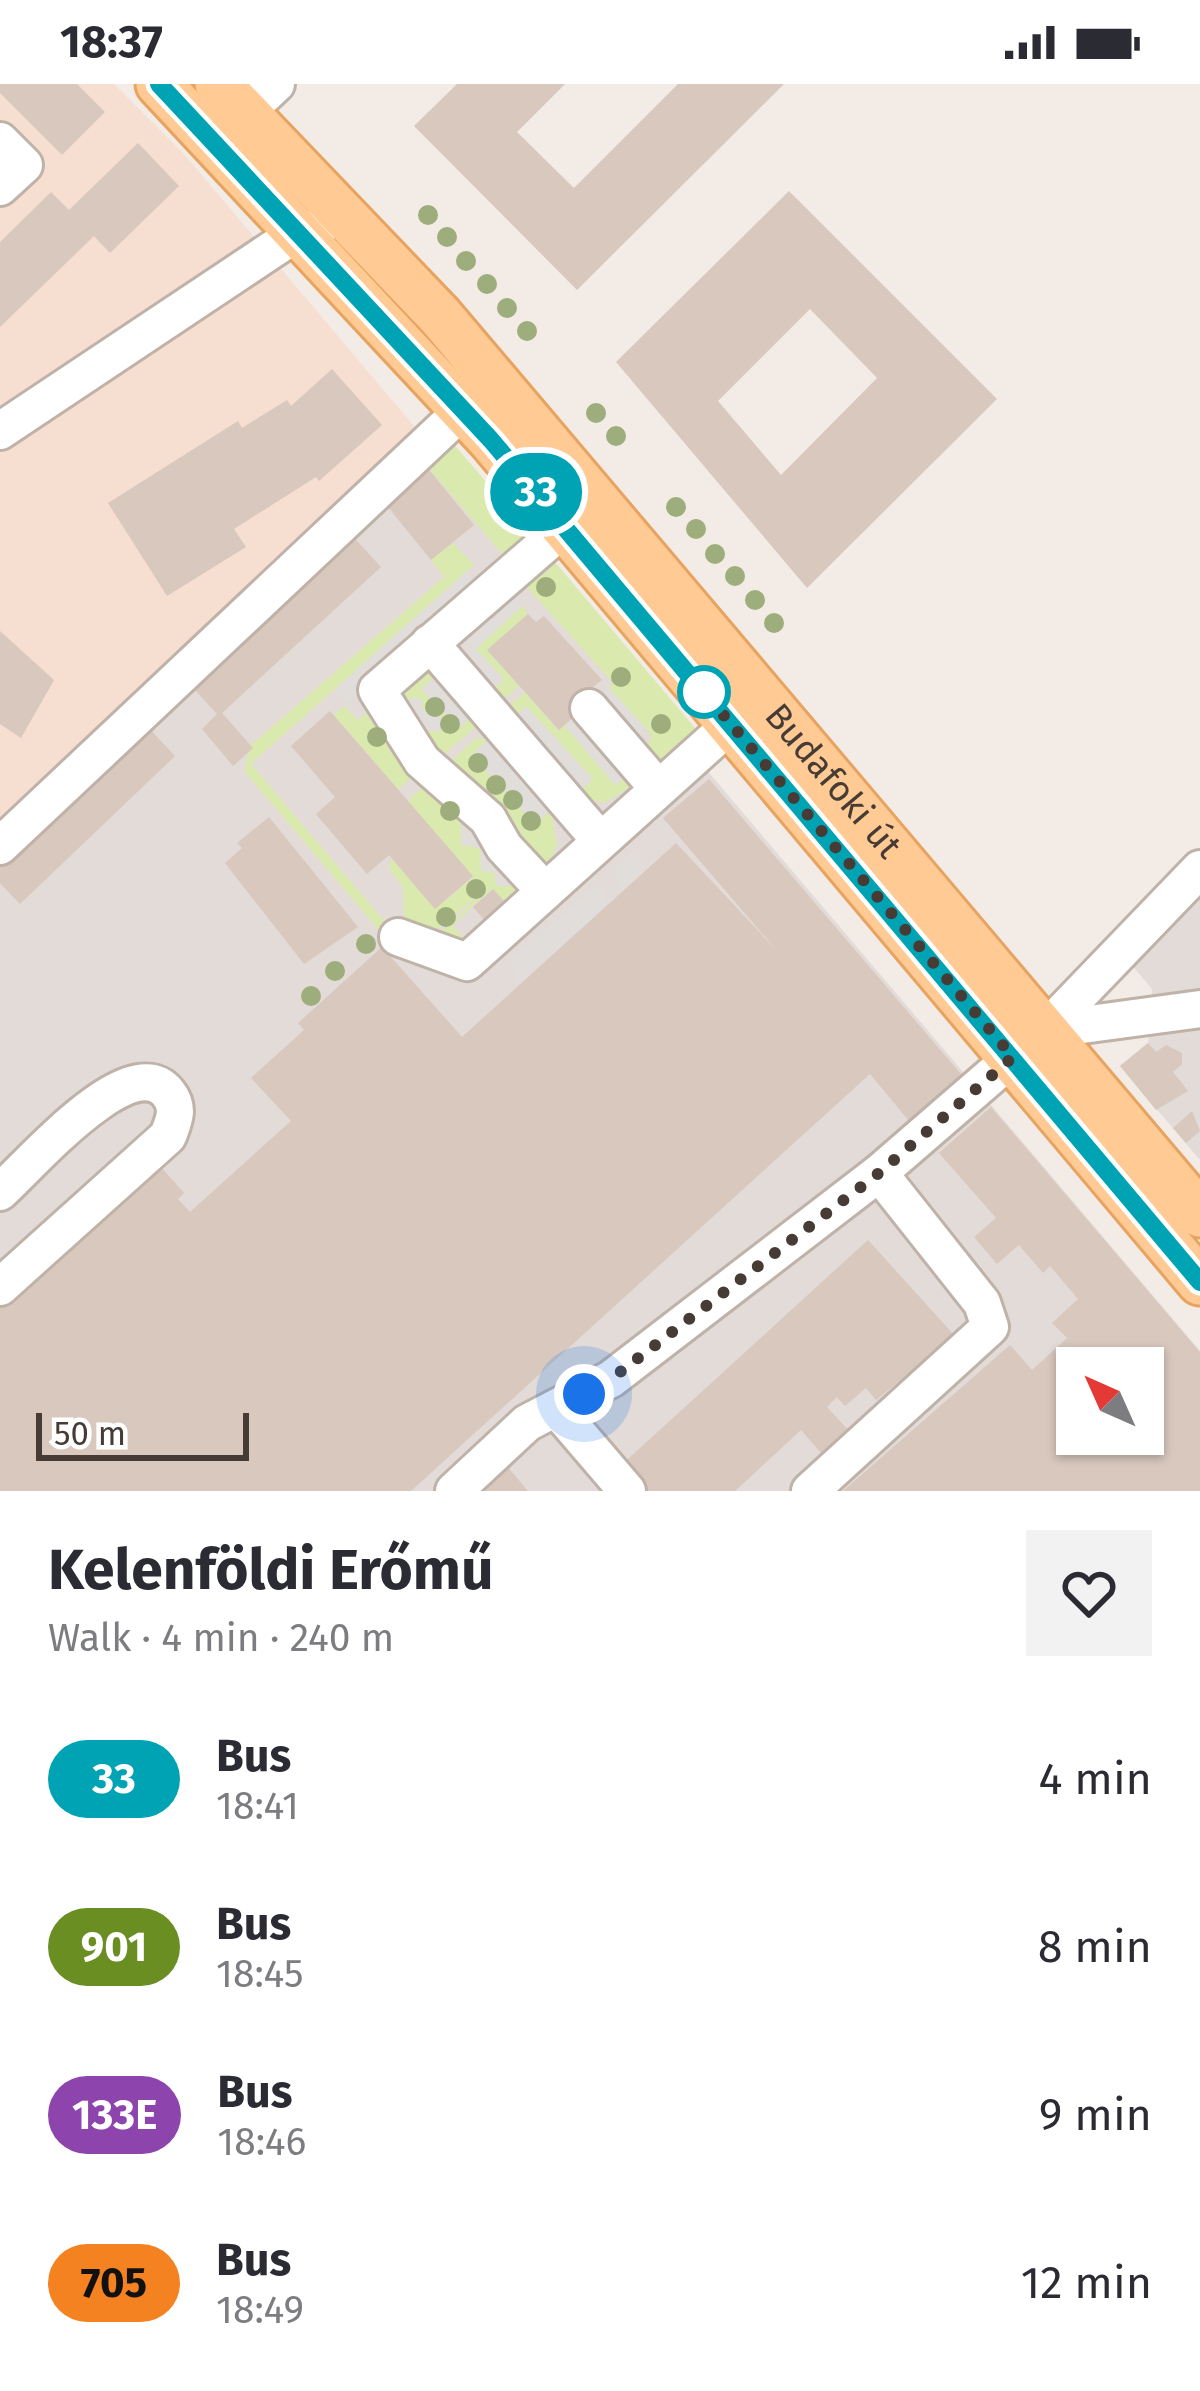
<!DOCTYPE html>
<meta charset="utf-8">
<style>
body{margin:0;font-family:"Fira Sans",sans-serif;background:#f2f2f3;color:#2b2b33;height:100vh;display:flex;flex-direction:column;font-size:45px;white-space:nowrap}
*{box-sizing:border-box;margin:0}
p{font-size:39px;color:#7c7c81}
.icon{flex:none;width:66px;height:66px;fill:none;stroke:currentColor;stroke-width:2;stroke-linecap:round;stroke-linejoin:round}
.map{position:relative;height:1407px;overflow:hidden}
.details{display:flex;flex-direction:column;background:#fff;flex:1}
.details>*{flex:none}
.badge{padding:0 24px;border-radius:39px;font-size:42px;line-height:78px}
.needle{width:78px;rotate:315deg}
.buttons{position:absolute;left:1056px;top:1263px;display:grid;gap:24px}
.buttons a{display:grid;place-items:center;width:108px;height:108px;border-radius:0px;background:#fff;box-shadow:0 3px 9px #0004;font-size:60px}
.scale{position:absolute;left:36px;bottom:30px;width:213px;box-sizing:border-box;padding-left:12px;border:6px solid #463c35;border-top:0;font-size:33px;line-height:42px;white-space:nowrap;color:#463c35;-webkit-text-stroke:9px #fff;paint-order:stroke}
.you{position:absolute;width:60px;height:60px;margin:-30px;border:9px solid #fff;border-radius:50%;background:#1a73e8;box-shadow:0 0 0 18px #1a73e833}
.map>.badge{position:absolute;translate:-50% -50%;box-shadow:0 0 0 6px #fff}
.round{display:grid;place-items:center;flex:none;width:126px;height:126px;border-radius:0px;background:#f2f2f3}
.summary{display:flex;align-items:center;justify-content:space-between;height:204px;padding:0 48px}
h1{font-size:57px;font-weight:700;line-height:90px}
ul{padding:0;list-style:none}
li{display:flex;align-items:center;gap:36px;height:168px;padding:0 48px}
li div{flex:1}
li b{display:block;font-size:45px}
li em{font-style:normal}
li .badge{min-width:132px;font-weight:700;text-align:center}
.status{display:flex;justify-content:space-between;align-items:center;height:84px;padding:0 60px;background:#fff;direction:ltr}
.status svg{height:33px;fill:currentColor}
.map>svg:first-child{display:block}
.commercial{fill:#f6ded0}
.industrial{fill:#e2dbd7;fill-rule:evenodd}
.green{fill:#dae9ad}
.parking{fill:#e1dddb}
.building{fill:#d8c8be;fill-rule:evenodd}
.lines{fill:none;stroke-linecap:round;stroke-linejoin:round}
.minor-casing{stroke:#bfb2a8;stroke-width:42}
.major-casing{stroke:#e7a360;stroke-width:51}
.minor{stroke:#fff;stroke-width:36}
.major{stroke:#ffca93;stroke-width:45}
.tree{fill:#9dad7c}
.line-casing{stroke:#fff;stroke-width:27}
.line{stroke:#00a3b4;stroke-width:18}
.walk{stroke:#463c35;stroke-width:12;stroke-dasharray:0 21.6}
.stop-dot{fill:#fff;stroke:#00a3b4;stroke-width:6}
.labels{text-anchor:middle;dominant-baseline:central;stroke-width:9;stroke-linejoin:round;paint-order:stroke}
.street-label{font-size:36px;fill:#463c35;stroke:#fff}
</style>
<div class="status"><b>18:37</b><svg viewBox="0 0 49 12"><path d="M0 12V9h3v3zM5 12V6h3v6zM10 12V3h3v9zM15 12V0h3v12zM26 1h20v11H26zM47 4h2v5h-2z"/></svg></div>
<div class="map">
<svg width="1200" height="1407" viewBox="0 0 1200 1407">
<rect width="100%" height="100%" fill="#f3ece6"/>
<polygon class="commercial" points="0,0 114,0 183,69 419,348 0,745"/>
<g class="industrial">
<path d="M435 366 1200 1267V1407H0V744ZM1077 1284H1143V1350H1077Z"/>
<polygon points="1200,770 1200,1076 1120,982 1148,959 1152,905 1109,854"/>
</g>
<g class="green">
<polygon points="452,358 536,456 509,478 426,381"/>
<polygon points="453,459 474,481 251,680 386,839 378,845 244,687 250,662 444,493 431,476"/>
<polygon points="554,477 695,644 656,681 641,664 653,653 609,604 613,599 526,502"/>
<polygon points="522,522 528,530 488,566 519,602 497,621 476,565"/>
<polygon points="426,584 434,593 422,605 459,645 471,633 478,641 436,677 420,647 433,635 401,614 403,601"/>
<polygon points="525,608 558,646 564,641 615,701 629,690 633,701 604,719 575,711 592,696 527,623 513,634 503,627"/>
<polygon points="344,622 358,636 373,624 415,691 398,705 334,631"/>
<polygon points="476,654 488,655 472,672 535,741 551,726 557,762 546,785 443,685"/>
<polygon points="426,700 447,714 495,787 521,790 521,810 508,821 492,805 453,841 465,856 449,863 435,853 490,803 430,850 404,842 403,803 389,785 391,774 435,825 473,793 407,717"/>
</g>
<g class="parking">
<polygon points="467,487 479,501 347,619 334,606"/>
<polygon points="511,510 522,522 476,565 504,595 489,610 461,580 476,565 465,553"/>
<polygon points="434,593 471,633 458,645 421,605"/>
<polygon points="609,604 646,644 631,657 595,616"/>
<polygon points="401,614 422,615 422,625 445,636 446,647 420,647"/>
<polygon points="526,622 593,695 575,711 508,638"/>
<polygon points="577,630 629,690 616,701 564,641"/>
<polygon points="488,655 551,726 535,741 472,671"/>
<polygon points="461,728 516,802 496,802 494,788 481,787 480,764 461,761"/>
<polygon points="635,765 643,789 621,809 613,785"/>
<polygon points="601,797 608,820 518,901 510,876"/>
</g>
<g class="building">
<polygon points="0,0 77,0 105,28 62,71 0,9"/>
<polygon points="457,0 565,0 517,48 574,104 678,0 784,0 577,206 414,42"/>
<polygon points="138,59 179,102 110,169 94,152 0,243 0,158 51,108 69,126"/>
<path d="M789 107 997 315 807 504 616 278ZM810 225 877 294 781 391 718 317Z"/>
<polygon points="332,285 382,341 319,397 316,393 234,445 246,463 167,512 108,419 238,337 242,344 287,316 291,322"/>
<polygon points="422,377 474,441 431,476 379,412"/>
<polygon points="346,445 381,483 222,629 253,664 233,682 202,645 217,630 184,594"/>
<polygon points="528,530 536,538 544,532 602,596 593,603 600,610 559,646 487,566"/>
<polygon points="0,547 54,596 21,654 0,640"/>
<polygon points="330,627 473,792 435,825 389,771 367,790 316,730 335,713 291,662"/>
<polygon points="143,638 175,672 20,820 0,799 0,775"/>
<polygon points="709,695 966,996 909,1037 870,990 411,1407 0,1407 0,1215 40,1179 48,1188 160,1082 184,1109 178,1115 190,1128 291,1037 251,994 304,946 298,939 382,863 462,953 676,759 778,868 663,734"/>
<polygon points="269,733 358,843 304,880 225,779 242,764 237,759"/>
<polygon points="493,805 510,824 490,842 473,823"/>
<polygon points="1148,959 1156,968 1166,961 1182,969 1182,980 1173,988 1188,1007 1156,1026 1120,982"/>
<path d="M991 1023 1200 1268V1407H843L1010 1261 1032 1286 1067 1254 1052 1239 1078 1215 1050 1182 1043 1189 1019 1161 997 1180 974 1153 996 1134 939 1069ZM1077 1284H1143V1350H1077Z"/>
<polygon points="1192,1027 1200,1047 1186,1059 1173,1044"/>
<polygon points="868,1156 955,1252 876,1316 866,1304 845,1322 837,1313 827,1323 848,1346 822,1370 801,1346 735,1407 638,1407 617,1385"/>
<polygon points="505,1380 528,1407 473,1407"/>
</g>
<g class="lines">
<g class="minor-casing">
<g id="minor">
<polyline points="226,47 276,0"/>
<polyline points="0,57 24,81 0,103"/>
<polyline points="0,347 300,147 319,144"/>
<polyline points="430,559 599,755"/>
<polyline points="589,624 657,703"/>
<polyline points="0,762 464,325"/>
<polyline points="545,807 504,763 488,735 422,677 377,606 565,443"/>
<polyline points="398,853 467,878 731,640"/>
<polyline points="1045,946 1200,785"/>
<polyline points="1045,946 1200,925"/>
<path d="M0 1108C31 1080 131 963 168 1009 180 1024 174 1036 168 1052L0 1203"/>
<polyline points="556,1324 627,1407"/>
<polyline points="454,1407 527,1339 611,1295 879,1089 1013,973"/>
<polyline points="810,1407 990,1243 982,1219 879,1089"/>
</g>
</g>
<g class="major-casing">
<g id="major">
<polyline points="159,0 491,356 1200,1198"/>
<path id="s1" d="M218 0 440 232 1200 1130"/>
</g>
</g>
<use href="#minor" class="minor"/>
<use href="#major" class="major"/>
</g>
<g class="tree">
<circle cx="428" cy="131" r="10"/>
<circle cx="447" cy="153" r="10"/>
<circle cx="466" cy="177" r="10"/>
<circle cx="487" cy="200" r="10"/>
<circle cx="507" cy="224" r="10"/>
<circle cx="527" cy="247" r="10"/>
<circle cx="596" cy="329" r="10"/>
<circle cx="616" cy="352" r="10"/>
<circle cx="676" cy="423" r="10"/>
<circle cx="506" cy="431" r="10"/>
<circle cx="696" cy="445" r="10"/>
<circle cx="715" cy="470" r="10"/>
<circle cx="735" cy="492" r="10"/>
<circle cx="546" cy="503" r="10"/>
<circle cx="755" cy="516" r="10"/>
<circle cx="774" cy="539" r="10"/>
<circle cx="621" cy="593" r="10"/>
<circle cx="435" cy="623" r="10"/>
<circle cx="450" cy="640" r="10"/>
<circle cx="661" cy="640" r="10"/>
<circle cx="377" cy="653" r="10"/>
<circle cx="478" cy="679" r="10"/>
<circle cx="496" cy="701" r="10"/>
<circle cx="513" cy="716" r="10"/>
<circle cx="450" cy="727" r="10"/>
<circle cx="531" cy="737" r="10"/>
<circle cx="476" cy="805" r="10"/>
<circle cx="446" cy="833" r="10"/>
<circle cx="366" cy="860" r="10"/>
<circle cx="335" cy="887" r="10"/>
<circle cx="311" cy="912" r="10"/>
</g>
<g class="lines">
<g class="line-casing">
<polyline id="line" points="159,0 491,356 1200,1198"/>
</g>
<use href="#line" class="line"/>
<polyline class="walk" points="584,1310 611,1295 879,1089 1013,973 704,608"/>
</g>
<circle class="stop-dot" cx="704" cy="608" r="24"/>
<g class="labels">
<g class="street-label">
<text stroke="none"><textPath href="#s1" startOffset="930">Budafoki út</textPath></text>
</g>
</g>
</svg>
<div class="buttons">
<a><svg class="needle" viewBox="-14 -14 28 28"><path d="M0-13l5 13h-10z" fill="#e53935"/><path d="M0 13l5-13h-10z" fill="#7c7c81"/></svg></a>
</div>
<div class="scale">50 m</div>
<div class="you" style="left:584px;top:1310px"></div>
<b class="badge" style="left:536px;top:408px;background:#00a3b4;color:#fff">33</b>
</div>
<section class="details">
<div class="summary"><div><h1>Kelenföldi Erőmű</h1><p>Walk · 4 min · 240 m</p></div><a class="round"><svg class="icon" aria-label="heart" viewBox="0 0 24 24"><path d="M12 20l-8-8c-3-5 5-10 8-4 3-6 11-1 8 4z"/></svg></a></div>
<ul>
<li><span class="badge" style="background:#00a3b4;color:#fff">33</span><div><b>Bus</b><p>18:41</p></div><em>4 min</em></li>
<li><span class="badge" style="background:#6b8e23;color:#fff">901</span><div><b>Bus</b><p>18:45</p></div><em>8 min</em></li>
<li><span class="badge" style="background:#8e44ad;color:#fff">133E</span><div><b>Bus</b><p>18:46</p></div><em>9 min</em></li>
<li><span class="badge" style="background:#f58220;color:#111">705</span><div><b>Bus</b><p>18:49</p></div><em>12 min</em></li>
</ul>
</section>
